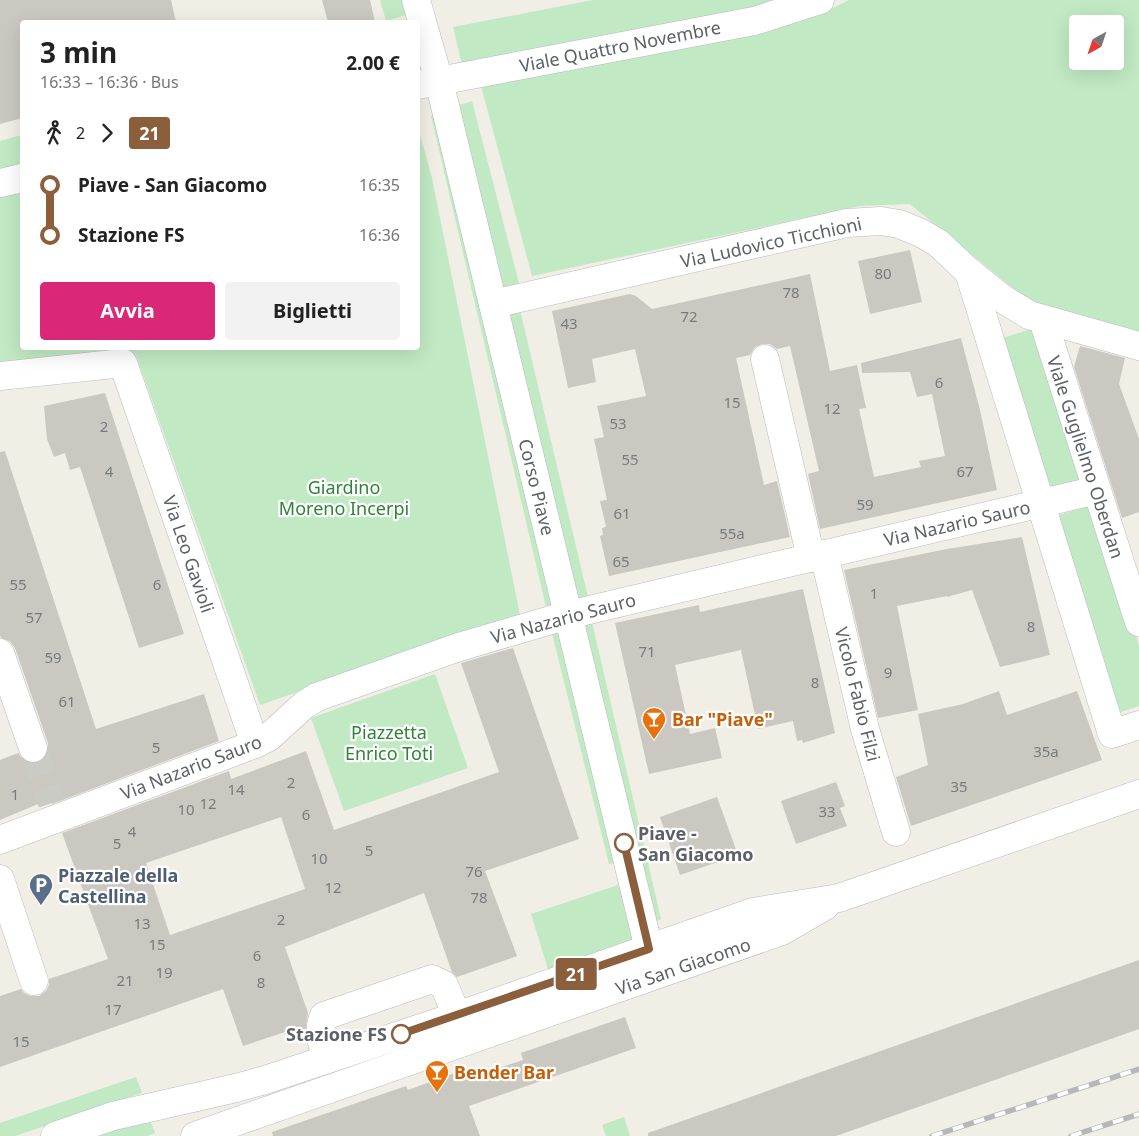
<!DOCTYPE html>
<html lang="it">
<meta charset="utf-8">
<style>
body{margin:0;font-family:"Noto Sans",sans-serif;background:#f2f2f2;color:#222;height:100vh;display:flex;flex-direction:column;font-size:19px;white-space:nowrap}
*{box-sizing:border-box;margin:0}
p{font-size:16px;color:#767676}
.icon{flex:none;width:28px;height:28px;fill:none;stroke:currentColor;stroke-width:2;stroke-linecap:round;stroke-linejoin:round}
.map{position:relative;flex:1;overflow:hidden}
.sheet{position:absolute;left:20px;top:20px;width:400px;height:330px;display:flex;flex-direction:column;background:#fff;border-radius:5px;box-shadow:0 5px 20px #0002}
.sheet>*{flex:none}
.badge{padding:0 10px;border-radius:4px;font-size:18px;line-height:32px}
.needle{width:32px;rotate:220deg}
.fabs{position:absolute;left:1069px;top:15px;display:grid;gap:10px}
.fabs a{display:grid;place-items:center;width:55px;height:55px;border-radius:5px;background:#fff;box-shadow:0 5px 20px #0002;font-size:25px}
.map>.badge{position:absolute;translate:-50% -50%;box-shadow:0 0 0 2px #fff}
.legs{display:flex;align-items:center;gap:8px;height:55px;padding:0 20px;font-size:16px}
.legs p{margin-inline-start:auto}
.summary{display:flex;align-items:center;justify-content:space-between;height:85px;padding:0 20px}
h1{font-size:28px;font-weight:700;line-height:38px}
.action{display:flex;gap:10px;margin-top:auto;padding:10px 20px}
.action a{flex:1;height:58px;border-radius:5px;background:#db2777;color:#fff;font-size:20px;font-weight:700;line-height:58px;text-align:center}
.action a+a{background:#f2f2f2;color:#222}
ul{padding:0 20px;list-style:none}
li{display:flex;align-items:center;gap:18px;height:50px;font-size:19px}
li i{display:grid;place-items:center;width:8px;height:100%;margin:0 6px;background:currentColor}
li i::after{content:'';width:12px;height:12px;margin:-6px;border:4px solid;border-radius:50%;background:#fff}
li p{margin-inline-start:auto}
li:first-child i{background:linear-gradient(#0000 50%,currentColor 0)}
li:last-child i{background:linear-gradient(currentColor 50%,#0000 0)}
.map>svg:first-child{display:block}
.green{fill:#c1e9c3;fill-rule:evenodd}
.building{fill:#cbc8c2;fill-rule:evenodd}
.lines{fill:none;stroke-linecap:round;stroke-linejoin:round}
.minor-tunnel{stroke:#cbcbc6;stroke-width:28;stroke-dasharray:28 14;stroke-linecap:butt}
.minor-casing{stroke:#b8bbc0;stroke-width:29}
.tertiary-casing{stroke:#b8bbc0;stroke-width:29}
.minor{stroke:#fff;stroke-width:28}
.tertiary{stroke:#fff;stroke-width:28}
.rail-casing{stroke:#b6b7b8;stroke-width:5.5}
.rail{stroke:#fff;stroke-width:4;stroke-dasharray:11;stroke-linecap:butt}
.line-1-casing{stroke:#fff;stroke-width:11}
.line-1{stroke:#8b5e3c;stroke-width:8}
.stop-1-dot{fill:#fff;stroke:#8b5e3c;stroke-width:2.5}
.labels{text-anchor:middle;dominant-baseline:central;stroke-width:4.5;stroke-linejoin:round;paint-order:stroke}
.number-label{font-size:15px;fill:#787b7e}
.street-label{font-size:18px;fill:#5d6167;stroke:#fff}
.park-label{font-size:18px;fill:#2f8337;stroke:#fff}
.food-label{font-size:18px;font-weight:bold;fill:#c56008;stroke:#fff;text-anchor:start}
.stop-label{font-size:18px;font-weight:bold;fill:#5d6167;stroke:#fff;text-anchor:start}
.service-label{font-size:18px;font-weight:bold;fill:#4e5e75;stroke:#fff;text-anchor:start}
</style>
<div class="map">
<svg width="1139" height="1136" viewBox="0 0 1139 1136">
<rect width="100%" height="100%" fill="#f0eee5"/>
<g class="green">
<polygon points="380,0 412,0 415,12 386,21"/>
<polygon points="593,0 779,0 751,11 463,69 453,27"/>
<path d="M849 0H1139V335L1038 309 910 204 860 206 532 276 481 86 746 36 833 8ZM1078 24H1115V61H1078Z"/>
<polygon points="472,101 520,287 500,291 453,107"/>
<polygon points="442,113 557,604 546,607 431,116"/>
<polygon points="418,127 432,178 520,615 260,705 136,355 0,370 0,193 22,187 22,348 418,348"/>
<polygon points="22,135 22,168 0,174 0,141"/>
<polygon points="520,310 588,597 576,600 508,313"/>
<polygon points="1035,328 1084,480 1044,492 996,340"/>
<polygon points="1095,504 1139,646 1139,706 1114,714 1052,517"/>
<polygon points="591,618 661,919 650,925 579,620"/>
<polygon points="564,630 621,861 609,864 552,633"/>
<polygon points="435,674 468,768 344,811 311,718"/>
<polygon points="618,885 640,947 551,979 531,914"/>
<polygon points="136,1077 142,1093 15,1136 0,1136 0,1123"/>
<polygon points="624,1117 630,1136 606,1136 602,1125"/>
<polygon points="149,1118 155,1133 147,1136 96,1136"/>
</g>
<g class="building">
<polygon points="0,0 171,0 176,22 22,22 22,118 0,124"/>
<polygon points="322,0 370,0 375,22 328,22"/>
<polygon points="910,250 922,302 870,314 858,261"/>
<polygon points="810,274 830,371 857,365 866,408 859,409 874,477 921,467 919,461 945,456 932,394 917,397 910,372 862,373 861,363 961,338 980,410 997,490 820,529 808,474 819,471 790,346 777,349 770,344 762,344 755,347 750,355 736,358 764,485 777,481 790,537 609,576 600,536 603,535 602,528 606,527 600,501 607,500 594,439 604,437 597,406 646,396 635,349 592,359 596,382 568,388 552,311 630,294 636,296 652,309"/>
<polygon points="1080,346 1125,358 1119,384 1139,439 1139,512 1122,518 1074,367"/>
<polygon points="105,393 184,634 139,648 80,467 70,470 65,453 54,457 47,439 44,406"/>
<polygon points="5,451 96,729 204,694 219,741 52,804 50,799 0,820 0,760 18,753 23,760 31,763 38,763 45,758 48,750 48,743 15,648 10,641 1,638 0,635 0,452"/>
<polygon points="1022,537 1050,655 1000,667 972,590 947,597 947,596 897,606 918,710 878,718 844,570 947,549"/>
<polygon points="803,589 835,733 803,743 802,740 797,741 793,721 758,729 741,650 675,665 690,734 715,728 722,758 649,774 615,623 699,605 700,612"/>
<path d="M513 648 579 839 485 871 517 956 457 977 452 972 424 893 285 947 308 1013 305 1034 291 1039 288 1031 243 1046 223 989 0 1067V996L21 989 24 993 30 996H39L46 991 49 985V979L108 959 62 833 229 771 231 779 306 751 334 830 499 772 461 663ZM281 817 305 889 170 935 146 863Z"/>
<polygon points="999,691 1007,715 1077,691 1102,760 911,826 896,777 928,765 918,714 963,704"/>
<polygon points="836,782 845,806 840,808 847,826 796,844 781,801"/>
<polygon points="717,797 738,855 680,875 660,817"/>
<polygon points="1139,960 1139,1029 836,1136 648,1136 648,1133"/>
<polygon points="625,1017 636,1048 469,1106 480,1136 273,1136 272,1132 406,1086 408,1090 457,1072 460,1081 523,1060 521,1053"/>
</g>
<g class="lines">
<polyline class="minor-tunnel" points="33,748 52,803"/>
<g class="minor-casing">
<g id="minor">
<polyline points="416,0 439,81 649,949"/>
<polyline points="418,85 754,21 820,0"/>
<polyline points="0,183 22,178"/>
<polyline points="969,272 1112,734 1139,725"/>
<polyline points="493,304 847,223 881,221 899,224 921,233 938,243 969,272 1000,297 1029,315 1139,346"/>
<polyline points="1043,320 1139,622"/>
<polyline points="765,359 811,558"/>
<polyline points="0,376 123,363 255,744"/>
<polyline points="824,554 865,729 896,832"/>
<polyline points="0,653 33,748"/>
<polyline points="0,840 255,744 269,737 304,705 317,697 459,647 568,615 1097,490"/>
<polyline points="0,879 34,981"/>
<path d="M327 1059C322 1044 317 1031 324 1016L432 979 444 985 457 1016"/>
</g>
</g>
<g class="tertiary-casing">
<g id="tertiary">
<polyline points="55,1136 113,1116 236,1088 265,1080 457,1016 753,912 839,898 1139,794"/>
<polyline points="195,1136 782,931 825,906"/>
</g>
</g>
<use href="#minor" class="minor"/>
<use href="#tertiary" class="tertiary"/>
<g class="rail-casing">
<g id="rail">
<polyline points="932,1136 1139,1069"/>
<polyline points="1071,1136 1139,1114"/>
</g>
</g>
<use href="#rail" class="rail"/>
</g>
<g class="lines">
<g class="line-1-casing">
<polyline id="line-1" points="401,1034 649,949 624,843"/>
</g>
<use href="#line-1" class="line-1"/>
</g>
<defs>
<g id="bar-pin" transform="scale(1.25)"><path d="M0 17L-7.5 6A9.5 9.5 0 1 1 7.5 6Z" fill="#e8710a" stroke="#fff"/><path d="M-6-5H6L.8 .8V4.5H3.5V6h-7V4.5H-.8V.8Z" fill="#fff"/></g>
<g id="parking-pin" transform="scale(1.25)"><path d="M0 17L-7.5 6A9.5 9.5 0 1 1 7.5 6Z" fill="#5c6f8a" stroke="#fff"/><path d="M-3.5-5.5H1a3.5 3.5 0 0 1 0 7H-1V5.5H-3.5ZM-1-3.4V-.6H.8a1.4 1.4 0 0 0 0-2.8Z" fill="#fff"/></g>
</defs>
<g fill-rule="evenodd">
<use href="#bar-pin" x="654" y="719"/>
<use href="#parking-pin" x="41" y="885"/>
<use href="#bar-pin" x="437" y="1072"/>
</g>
<g class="stop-1-dot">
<circle cx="624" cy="843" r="9"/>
<circle cx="401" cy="1034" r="9"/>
</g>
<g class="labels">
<g class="number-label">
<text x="883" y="273">80</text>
<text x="791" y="292">78</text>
<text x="689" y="316">72</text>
<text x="569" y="323">43</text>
<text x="939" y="382">6</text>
<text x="732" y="402">15</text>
<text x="832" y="408">12</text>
<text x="618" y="423">53</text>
<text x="104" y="426">2</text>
<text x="630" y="459">55</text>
<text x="109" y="471">4</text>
<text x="965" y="471">67</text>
<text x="865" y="504">59</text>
<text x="622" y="513">61</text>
<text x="732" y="533">55a</text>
<text x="621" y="561">65</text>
<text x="18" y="584">55</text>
<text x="157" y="584">6</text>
<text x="874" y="593">1</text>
<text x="34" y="617">57</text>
<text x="1031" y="626">8</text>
<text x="647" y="651">71</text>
<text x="53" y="657">59</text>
<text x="888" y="672">9</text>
<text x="815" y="682">8</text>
<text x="67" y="701">61</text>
<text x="156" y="747">5</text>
<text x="1046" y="751">35a</text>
<text x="291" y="782">2</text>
<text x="959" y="786">35</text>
<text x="236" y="789">14</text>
<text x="15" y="794">1</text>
<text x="208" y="803">12</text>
<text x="186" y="809">10</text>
<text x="827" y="811">33</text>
<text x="306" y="814">6</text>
<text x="132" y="831">4</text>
<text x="117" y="843">5</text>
<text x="369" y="850">5</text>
<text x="319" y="858">10</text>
<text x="474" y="871">76</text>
<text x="333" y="887">12</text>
<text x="479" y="897">78</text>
<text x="281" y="919">2</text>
<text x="142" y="923">13</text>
<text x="157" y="944">15</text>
<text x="257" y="955">6</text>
<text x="164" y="972">19</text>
<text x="125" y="980">21</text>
<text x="261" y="982">8</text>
<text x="113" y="1009">17</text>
<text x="21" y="1041">15</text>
</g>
<g class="street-label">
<text transform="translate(620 46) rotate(-11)">Viale Quattro Novembre</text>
<text transform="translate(771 242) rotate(-12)">Via Ludovico Ticchioni</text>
<text transform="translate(1086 457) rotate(72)">Viale Guglielmo Oberdan</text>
<text transform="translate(537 487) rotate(76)">Corso Piave</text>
<text transform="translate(957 523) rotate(-13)">Via Nazario Sauro</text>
<text transform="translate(189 554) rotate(71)">Via Leo Gavioli</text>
<text transform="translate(563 618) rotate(-15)">Via Nazario Sauro</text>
<text transform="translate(858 694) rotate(76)">Vicolo Fabio Filzi</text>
<text transform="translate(191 767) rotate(-21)">Via Nazario Sauro</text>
<text transform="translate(683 966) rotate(-19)">Via San Giacomo</text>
</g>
<g class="park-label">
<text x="344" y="487">Giardino<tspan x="344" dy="21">Moreno Incerpi</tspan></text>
<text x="389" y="732">Piazzetta<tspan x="389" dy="21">Enrico Toti</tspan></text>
</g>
<g class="food-label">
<text x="672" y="719">Bar "Piave"</text>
<text x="454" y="1072">Bender Bar</text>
</g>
<g class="stop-label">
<text x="638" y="833">Piave -<tspan x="638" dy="21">San Giacomo</tspan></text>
<text x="387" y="1034" text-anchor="end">Stazione FS</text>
</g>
<g class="service-label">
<text x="58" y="875">Piazzale della<tspan x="58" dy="21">Castellina</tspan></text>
</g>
</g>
</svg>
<div class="fabs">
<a><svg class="needle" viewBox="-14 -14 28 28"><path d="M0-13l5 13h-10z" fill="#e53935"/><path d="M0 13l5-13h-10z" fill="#767676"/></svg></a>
</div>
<b class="badge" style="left:576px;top:974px;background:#8b5e3c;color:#fff">21</b>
<section class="sheet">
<div class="summary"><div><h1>3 min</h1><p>16:33 – 16:36 · Bus</p></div><b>2.00 €</b></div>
<div class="legs"><svg class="icon" aria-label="walk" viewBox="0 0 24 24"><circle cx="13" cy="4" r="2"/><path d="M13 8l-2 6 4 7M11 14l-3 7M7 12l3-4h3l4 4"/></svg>2<svg class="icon" aria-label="forward" viewBox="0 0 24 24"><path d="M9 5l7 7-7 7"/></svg><b class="badge" style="background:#8b5e3c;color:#fff">21</b></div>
<ul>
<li><i style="color:#8b5e3c"></i><b>Piave - San Giacomo</b><p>16:35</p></li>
<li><i style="color:#8b5e3c"></i><b>Stazione FS</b><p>16:36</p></li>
</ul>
<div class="action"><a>Avvia</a><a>Biglietti</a></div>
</section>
</div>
